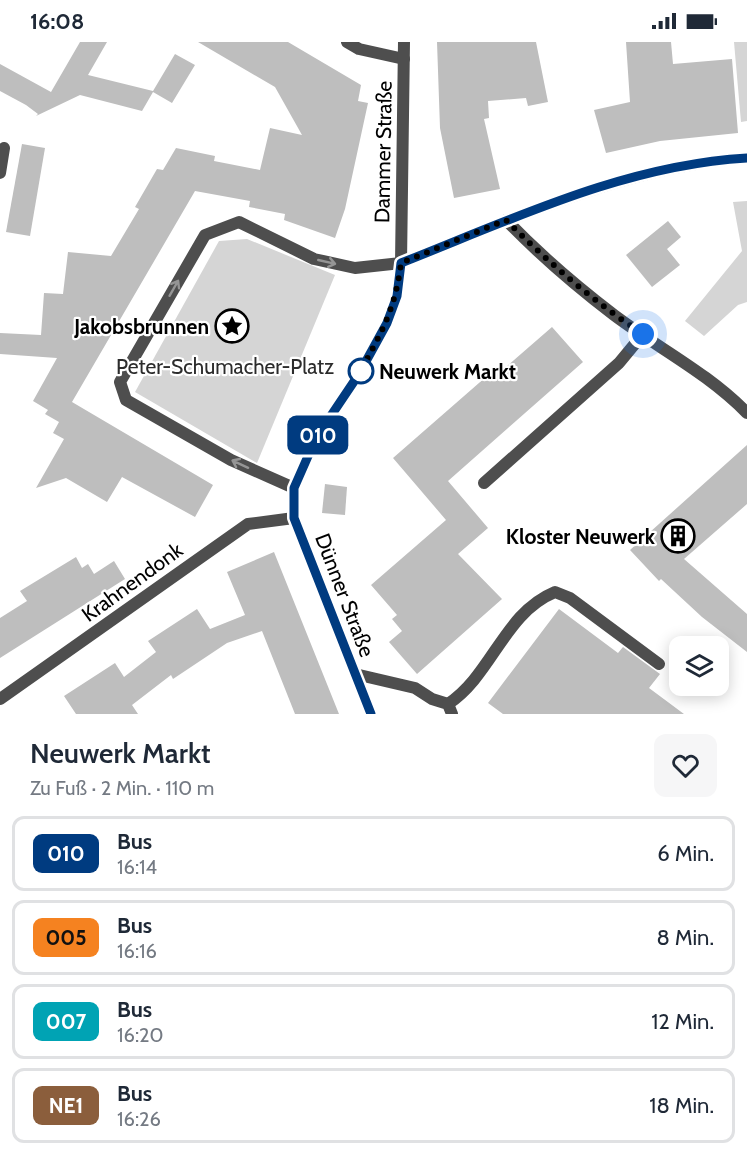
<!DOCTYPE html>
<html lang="de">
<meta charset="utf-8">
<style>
body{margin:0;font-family:Cabin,sans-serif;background:#f6f6f7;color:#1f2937;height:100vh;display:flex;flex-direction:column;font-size:22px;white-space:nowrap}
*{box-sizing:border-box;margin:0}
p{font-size:20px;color:#747a83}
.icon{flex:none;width:33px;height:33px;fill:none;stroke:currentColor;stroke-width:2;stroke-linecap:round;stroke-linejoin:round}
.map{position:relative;height:672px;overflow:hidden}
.details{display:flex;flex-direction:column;background:#fff;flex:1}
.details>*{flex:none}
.badge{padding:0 12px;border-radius:9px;font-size:21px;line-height:39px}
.tools{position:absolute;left:669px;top:594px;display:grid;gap:12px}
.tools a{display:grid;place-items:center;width:60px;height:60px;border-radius:12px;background:#fff;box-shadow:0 3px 15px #0003;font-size:30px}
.you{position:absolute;width:30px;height:30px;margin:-15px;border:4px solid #fff;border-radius:50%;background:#1a73e8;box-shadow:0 0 0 9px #1a73e833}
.map>.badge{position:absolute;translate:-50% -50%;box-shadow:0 0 0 3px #fff}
.round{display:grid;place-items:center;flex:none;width:63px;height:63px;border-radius:12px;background:#f6f6f7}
.head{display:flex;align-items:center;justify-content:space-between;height:102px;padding:0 30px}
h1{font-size:28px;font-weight:600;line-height:45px}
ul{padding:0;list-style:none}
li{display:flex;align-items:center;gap:18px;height:75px;margin:0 12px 9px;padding:0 18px;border:3px solid #e0e1e3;border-radius:12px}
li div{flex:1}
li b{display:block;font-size:22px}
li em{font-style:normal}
li .badge{min-width:66px;font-weight:700;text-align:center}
.status{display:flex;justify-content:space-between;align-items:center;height:42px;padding:0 30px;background:#fff;direction:ltr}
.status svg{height:16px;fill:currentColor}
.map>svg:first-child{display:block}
.green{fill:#d5d5d5}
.building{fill:#bebebe}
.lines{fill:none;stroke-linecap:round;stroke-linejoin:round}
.service{stroke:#4e4e4e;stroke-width:12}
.minor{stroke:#4e4e4e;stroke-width:12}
.tertiary{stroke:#4e4e4e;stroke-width:12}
.oneway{stroke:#959595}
.line-casing{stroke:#fff;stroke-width:14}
.line{stroke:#003b80;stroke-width:9}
.walk{stroke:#000;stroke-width:6;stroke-dasharray:0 10.8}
.stop-dot{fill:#fff;stroke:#003b80;stroke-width:3}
.labels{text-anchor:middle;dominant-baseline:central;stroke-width:4.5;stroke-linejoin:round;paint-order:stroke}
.street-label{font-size:21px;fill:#000;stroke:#fff}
.poi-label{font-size:21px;font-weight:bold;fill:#000;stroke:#fff;text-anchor:end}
.park-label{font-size:21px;fill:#2c2c2c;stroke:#fff}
.stop-label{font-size:21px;font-weight:bold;fill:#000;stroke:#fff;text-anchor:start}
</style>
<div class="status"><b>16:08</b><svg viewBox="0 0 49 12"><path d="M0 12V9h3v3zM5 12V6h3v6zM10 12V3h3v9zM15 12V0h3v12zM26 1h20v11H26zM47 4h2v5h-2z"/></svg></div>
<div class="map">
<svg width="747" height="672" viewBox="0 0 747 672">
<rect width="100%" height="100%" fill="#fff"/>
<g class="green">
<polygon points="734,0 747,0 747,79 741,80"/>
<polygon points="747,159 747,260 738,263 704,294 685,279 742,209 733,160"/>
<polygon points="247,197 335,233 257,421 135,350 219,199"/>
</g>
<g class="building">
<polygon points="80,0 107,0 88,33 153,49 175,12 195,23 172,61 153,50 142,69 80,53 36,74 38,72 26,63 0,49 0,22 51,50"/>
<polygon points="198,0 288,0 361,43 358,59 368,61 345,167 335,196 284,178 285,172 249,165 250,159 195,149 72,360 213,443 195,475 122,435 107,460 66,436 36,446 64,397 53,391 59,380 45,372 48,368 33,359 57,316 0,312 0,291 41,293 44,251 63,252 68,210 111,214 139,167 135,165 157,127 163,128 176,106 215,114 214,119 260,128 270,86 302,93 275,45"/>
<polygon points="437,0 536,0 548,60 528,64 526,56 488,59 489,76 484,77 500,147 454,156 440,86"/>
<polygon points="626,0 671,0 673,22 732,17 738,91 660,99 606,111 594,68 630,60"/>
<polygon points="22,102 45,106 30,194 6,190"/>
<polygon points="668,179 681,195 667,207 680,223 652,245 626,213"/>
<polygon points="552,285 583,320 448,439 488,486 458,512 502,557 417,632 389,600 402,589 392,577 397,573 371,543 446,478 393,416 495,327 498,332"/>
<polygon points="747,403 747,462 684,517 747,572 747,610 702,575 661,537 659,539 630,508"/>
<polygon points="325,442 347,445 345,473 322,471"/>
<polygon points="274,510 339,672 295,672 262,589 227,601 173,637 171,633 132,663 138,672 76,672 64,654 115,621 124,635 156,610 148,599 197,567 210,587 245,573 227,530"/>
<polygon points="76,515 82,526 88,522 94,532 114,519 125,537 0,616 0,576 27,559 20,549"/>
<polygon points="559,567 618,611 623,605 660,632 649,646 684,672 503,672 488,661"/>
</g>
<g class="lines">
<g class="service">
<polyline points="0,131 4,106"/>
<polyline points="484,441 619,321 643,292"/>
<polyline points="355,632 415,646 432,657 448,662 452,672"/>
<path d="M448 662C492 633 504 571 555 550L570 556 659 622"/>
</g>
<g class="minor">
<path d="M506 178C539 212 576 244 614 273 658 306 708 331 747 371"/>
<polyline points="294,446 231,418 126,358 120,340 205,193 239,180 314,217 355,226 401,221"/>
<polyline points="0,657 248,482 294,476"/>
</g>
<g class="tertiary">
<polyline points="347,0 359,7 404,17"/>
<path d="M401 221C513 177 625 124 747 116"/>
<polyline points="371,672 294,476 294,446 316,396 359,332 387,281 397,254 401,221 404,0"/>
</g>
</g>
<defs><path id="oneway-shaft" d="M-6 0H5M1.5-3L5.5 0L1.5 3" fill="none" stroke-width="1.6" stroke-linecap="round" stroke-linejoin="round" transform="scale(1.5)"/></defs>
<g class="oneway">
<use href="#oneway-shaft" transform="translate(327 220) rotate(13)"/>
<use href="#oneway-shaft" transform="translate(174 246) rotate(-60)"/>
<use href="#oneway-shaft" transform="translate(240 422) rotate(-155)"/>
</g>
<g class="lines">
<g class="line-casing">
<path id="line" d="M371 672 294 476V446L316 396 359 332 387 281 397 254 401 221C513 177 625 123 747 116"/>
</g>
<use href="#line" class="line"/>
<path class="walk" d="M361 329 359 332C381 291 395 269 401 221L506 178C548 220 594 260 643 292"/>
</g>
<defs>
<g id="sight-ring" transform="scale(1.725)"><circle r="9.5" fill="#fff" stroke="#000" stroke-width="1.5"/><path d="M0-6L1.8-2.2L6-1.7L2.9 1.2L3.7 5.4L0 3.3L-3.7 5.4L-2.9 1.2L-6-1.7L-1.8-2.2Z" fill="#000"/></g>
<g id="building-ring" transform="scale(1.725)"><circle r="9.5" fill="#fff" stroke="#000" stroke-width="1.5"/><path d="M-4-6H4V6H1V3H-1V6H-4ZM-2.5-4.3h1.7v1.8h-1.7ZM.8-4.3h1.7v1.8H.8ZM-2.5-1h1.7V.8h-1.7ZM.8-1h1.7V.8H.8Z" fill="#000"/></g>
</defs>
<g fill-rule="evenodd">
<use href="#sight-ring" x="232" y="284"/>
<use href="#building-ring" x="678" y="494"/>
</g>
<circle class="stop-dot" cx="361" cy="329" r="12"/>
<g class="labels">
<g class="street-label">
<text transform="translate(383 110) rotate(-89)">Dammer Straße</text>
<text transform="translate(132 540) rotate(-36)">Krahnendonk</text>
<text transform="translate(345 553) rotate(69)">Dünner Straße</text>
</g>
<g class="poi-label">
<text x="209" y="284">Jakobsbrunnen</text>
<text x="655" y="494">Kloster Neuwerk</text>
</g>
<g class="park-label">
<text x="225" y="324">Peter-Schumacher-Platz</text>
</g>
<g class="stop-label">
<text x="379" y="329">Neuwerk Markt</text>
</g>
</g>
</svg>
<div class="tools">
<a><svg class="icon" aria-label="layers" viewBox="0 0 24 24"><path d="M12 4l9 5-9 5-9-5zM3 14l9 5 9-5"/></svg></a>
</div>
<div class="you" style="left:643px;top:292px"></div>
<b class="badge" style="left:318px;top:393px;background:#003b80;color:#fff">010</b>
</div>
<section class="details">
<div class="head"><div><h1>Neuwerk Markt</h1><p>Zu Fuß · 2 Min. · 110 m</p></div><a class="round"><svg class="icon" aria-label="heart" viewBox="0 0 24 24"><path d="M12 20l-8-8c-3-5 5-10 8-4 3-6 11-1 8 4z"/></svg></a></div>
<ul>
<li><span class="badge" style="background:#003b80;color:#fff">010</span><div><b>Bus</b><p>16:14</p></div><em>6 Min.</em></li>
<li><span class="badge" style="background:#f58220;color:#111">005</span><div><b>Bus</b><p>16:16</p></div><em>8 Min.</em></li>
<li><span class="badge" style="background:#00a3b4;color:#fff">007</span><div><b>Bus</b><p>16:20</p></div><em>12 Min.</em></li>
<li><span class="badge" style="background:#8b5e3c;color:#fff">NE1</span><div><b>Bus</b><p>16:26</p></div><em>18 Min.</em></li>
</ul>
</section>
